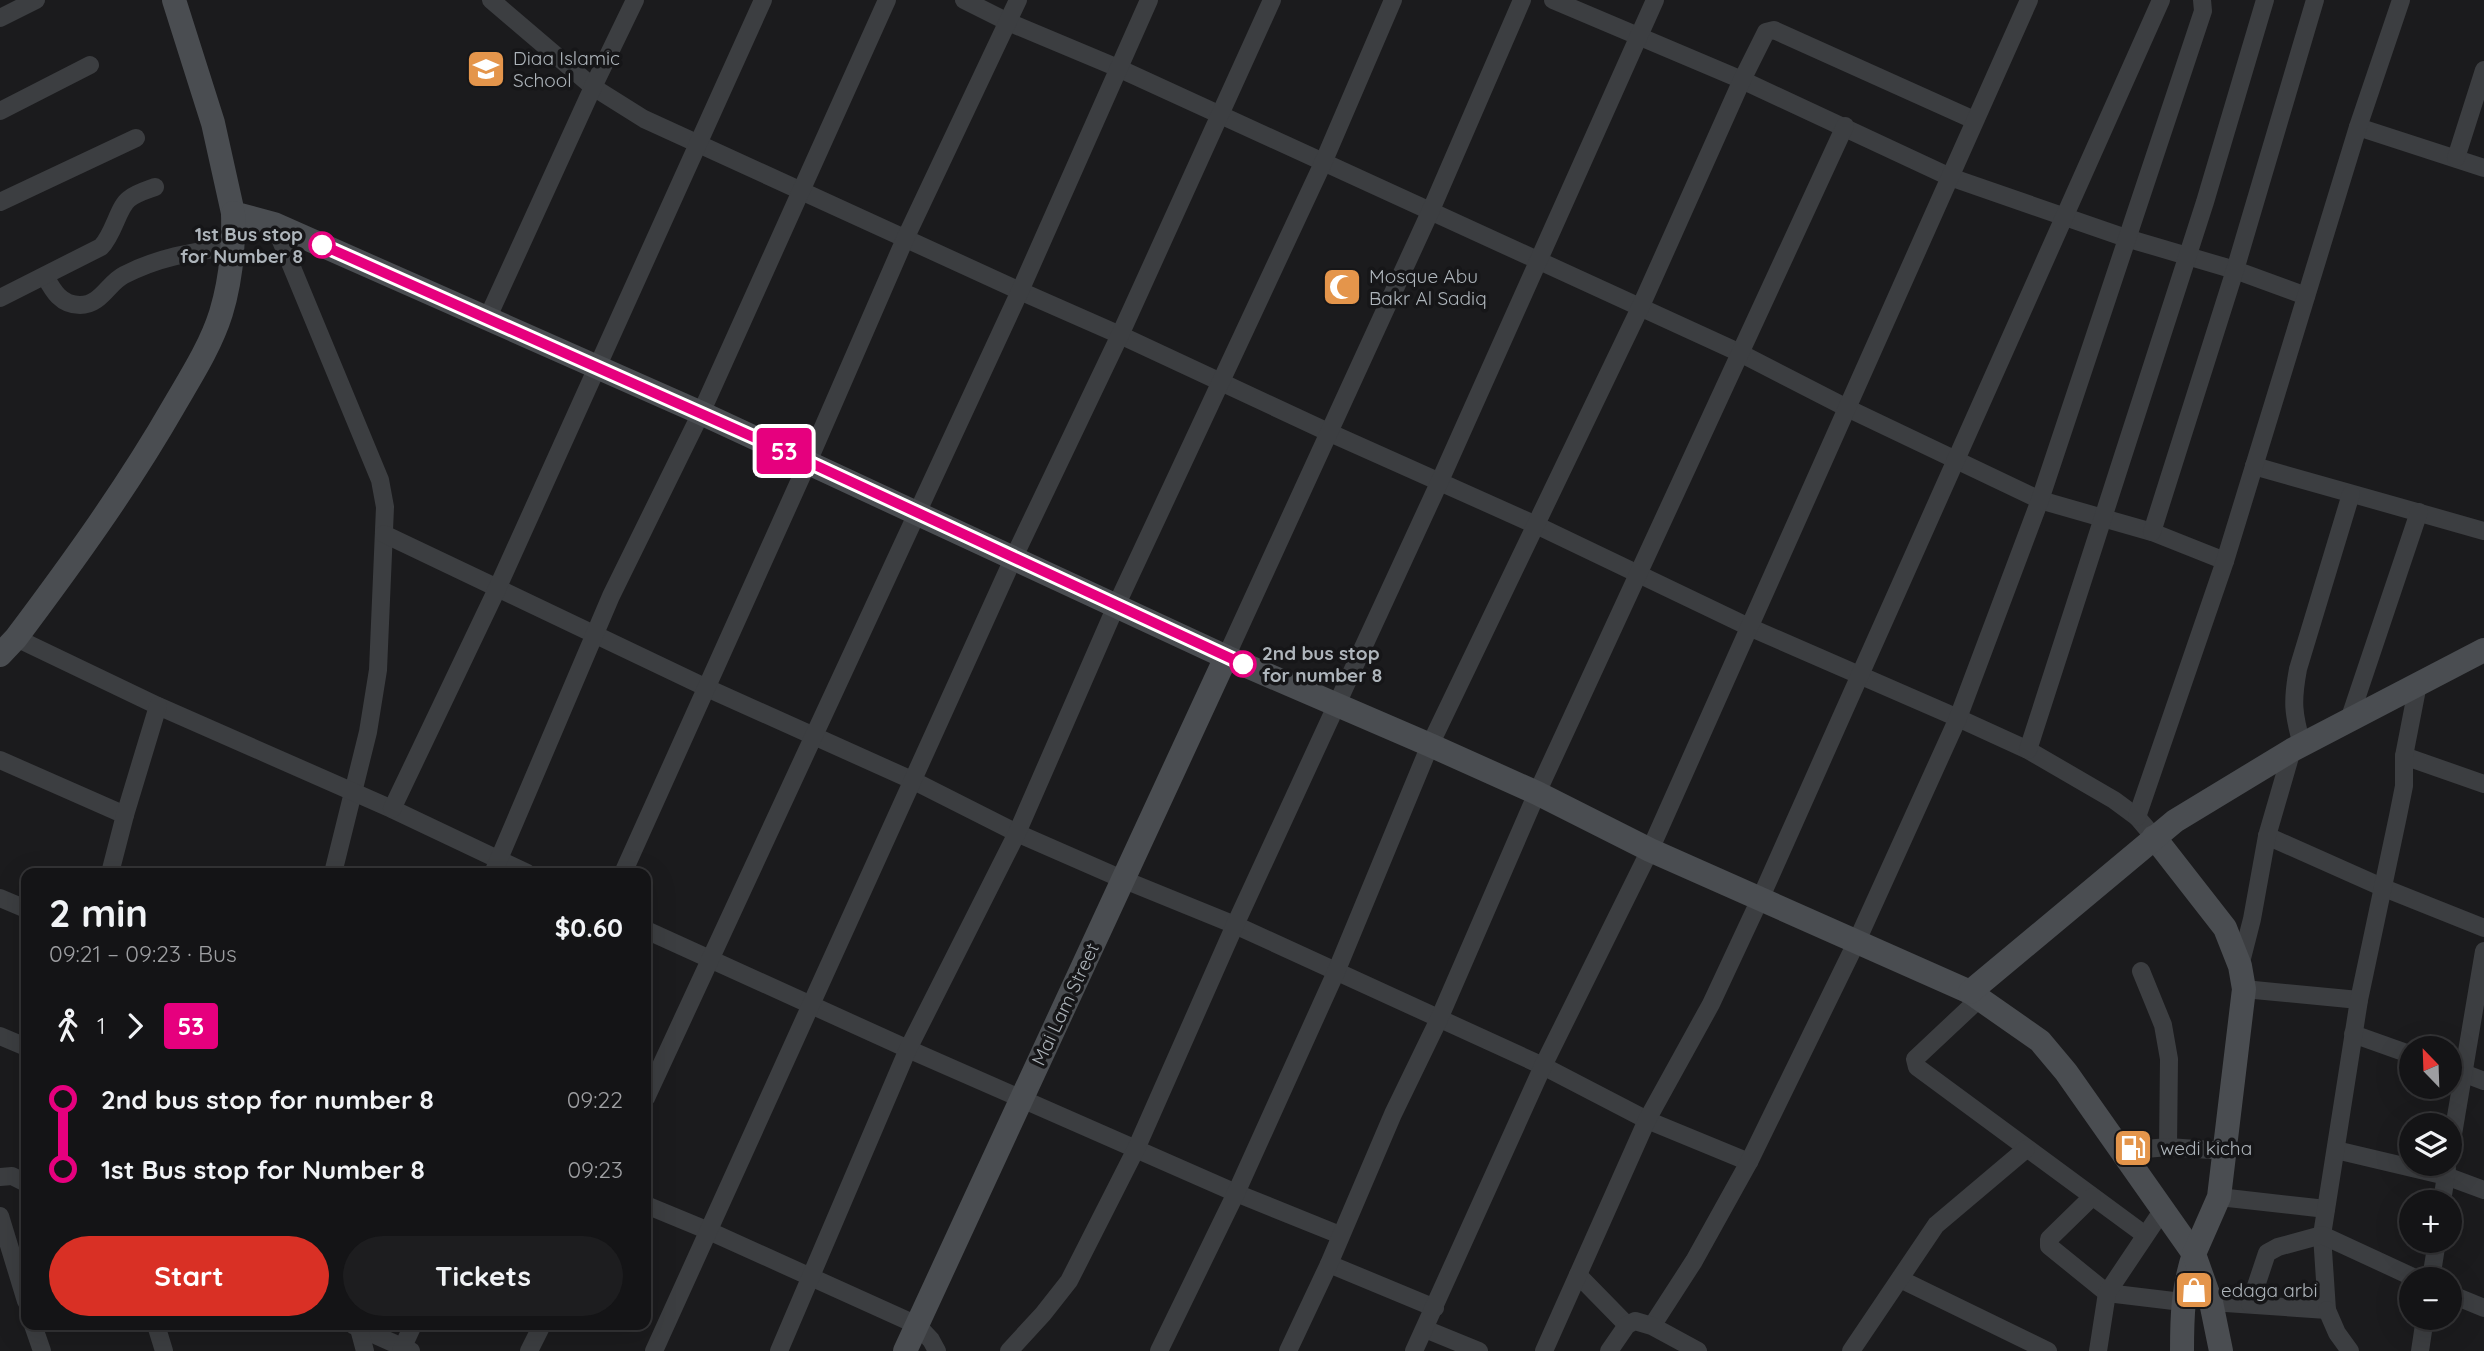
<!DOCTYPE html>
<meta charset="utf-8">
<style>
body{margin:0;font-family:Quicksand,sans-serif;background:#1d1d1f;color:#f1f3f6;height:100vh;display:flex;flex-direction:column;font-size:26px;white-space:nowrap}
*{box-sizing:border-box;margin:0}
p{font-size:23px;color:#9d9ea1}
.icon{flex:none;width:38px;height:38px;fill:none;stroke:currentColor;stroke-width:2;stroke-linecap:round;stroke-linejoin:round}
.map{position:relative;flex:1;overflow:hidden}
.details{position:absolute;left:21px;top:868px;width:630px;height:462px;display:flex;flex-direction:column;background:#141416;border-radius:14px;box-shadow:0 7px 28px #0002,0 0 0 2px #333335}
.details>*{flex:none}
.badge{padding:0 14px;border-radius:5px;font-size:24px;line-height:46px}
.needle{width:46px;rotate:337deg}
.tools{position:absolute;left:2399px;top:1036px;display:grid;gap:14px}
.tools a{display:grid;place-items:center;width:63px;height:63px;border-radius:50%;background:#141416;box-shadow:0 7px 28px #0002,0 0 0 2px #333335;font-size:35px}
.map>.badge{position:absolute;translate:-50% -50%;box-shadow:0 0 0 4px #fff}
.legs{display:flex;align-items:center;gap:10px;height:77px;padding:0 28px;font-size:23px}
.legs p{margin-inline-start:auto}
.summary{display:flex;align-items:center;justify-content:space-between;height:119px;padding:0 28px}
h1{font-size:38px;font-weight:700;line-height:52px}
.primary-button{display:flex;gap:14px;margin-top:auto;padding:14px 28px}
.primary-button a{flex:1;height:80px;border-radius:42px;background:#d93025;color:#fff;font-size:28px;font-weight:700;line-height:80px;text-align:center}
.primary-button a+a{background:#1d1d1f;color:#f1f3f6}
ul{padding:0 28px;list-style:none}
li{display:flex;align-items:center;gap:24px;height:70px;font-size:26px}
li i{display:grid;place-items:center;width:10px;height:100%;margin:0 9px;background:currentColor}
li i::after{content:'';width:18px;height:18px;margin:-9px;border:5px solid;border-radius:50%;background:#141416}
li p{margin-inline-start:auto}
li:first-child i{background:linear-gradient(#0000 50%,currentColor 0)}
li:last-child i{background:linear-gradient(currentColor 50%,#0000 0)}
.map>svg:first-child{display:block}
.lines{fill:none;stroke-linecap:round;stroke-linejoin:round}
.street{stroke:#3c3e41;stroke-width:18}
.secondary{stroke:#4a4d51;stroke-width:24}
.line-1-casing{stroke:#fff;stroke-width:16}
.line-1{stroke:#e6007e;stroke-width:10}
.stop-1-dot{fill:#fff;stroke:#e6007e;stroke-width:3.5}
.labels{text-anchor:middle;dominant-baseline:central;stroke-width:7;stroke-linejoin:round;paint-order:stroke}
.poi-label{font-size:19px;fill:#aeb5bb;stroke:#161618;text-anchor:start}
.stop-label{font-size:19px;font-weight:bold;fill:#aeb5bb;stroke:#161618;text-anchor:end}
.street-label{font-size:19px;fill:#aeb5bb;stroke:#161618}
</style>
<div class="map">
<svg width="2484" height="1351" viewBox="0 0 2484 1351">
<rect width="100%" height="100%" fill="#1b1b1d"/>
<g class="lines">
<g class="street">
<polyline points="491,0 593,87 644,119 1020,291 1120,335 1328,432 1536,525 1749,627 1958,718 2028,750 2114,800 2137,817 2154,837"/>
<polyline points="964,0 1008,22 1118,68 1738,352 1847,408 2040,500 2152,532 2225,561"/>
<polyline points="1553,0 1742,80 1950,177 2126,238 2235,270 2306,296"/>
<polyline points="0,18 36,0"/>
<polyline points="0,111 90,65"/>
<polyline points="2358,127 2484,168"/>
<polyline points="2456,158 2484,70"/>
<polyline points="0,202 136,138"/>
<polyline points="274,224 380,480 385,507 378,670 368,732 333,873"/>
<path d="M45 276C53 291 61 305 80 305 101 305 108 283 124 275 161 256 193 252 234 246"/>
<path d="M0 298 101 247C114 234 118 207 129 199 136 193 147 190 155 187"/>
<polyline points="488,317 593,87 635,0"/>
<polyline points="2254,466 2484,531"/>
<polyline points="2152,532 2235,270 2315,0"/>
<polyline points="384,534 707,688 914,781 1017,833 1122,879 1235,925 1543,1066 1647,1120 1749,1162"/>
<polyline points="16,638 158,706 392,809 527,873"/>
<polyline points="1226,657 1431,210 1522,0"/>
<polyline points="2349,720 2419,512"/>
<path d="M2302 745C2293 713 2292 701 2298 669L2351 494"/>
<polyline points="2028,750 2205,202 2265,0"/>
<polyline points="2404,756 2484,784"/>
<polyline points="0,760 125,815"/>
<polyline points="392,809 497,589 763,0"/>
<polyline points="2137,817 2225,561 2358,127 2401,0"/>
<polyline points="2267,836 2384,888 2484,928"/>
<polyline points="110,873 125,815 158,706"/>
<polyline points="493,873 611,596 701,413 887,0"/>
<polyline points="623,873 808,462 905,239 1018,0"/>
<polyline points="0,898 26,909"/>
<polyline points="646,930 908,1049 1236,1193 1340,1235"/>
<polyline points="2240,966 2252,919 2267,836 2292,750"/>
<polyline points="2141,971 2163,1025 2169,1059 2168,1147"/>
<polyline points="2244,989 2359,1000"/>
<polyline points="1980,998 1915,1059 1917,1067 2145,1235"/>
<polyline points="2353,1034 2412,1055"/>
<polyline points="0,1036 26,1047"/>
<polyline points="2450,1068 2484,1081"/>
<polyline points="646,1098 1020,291 1149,0"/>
<polyline points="2336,1150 2446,1176 2484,1190"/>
<polyline points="2123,1151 2168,1147 2225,1151"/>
<polyline points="2450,1152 2484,951"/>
<polyline points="0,1177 12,1176 26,1183"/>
<polyline points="2092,1197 2049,1239 2049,1246 2107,1293 2182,1302"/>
<polyline points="2219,1197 2326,1209"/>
<polyline points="2442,1202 2447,1168"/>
<polyline points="646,1205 709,1231 917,1325 931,1340 937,1351"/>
<polyline points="0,1216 26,1301"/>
<polyline points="1329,1264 1435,1308"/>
<polyline points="1578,1275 1627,1325"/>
<polyline points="1900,1279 2048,1351"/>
<polyline points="2431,1279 2437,1241"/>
<polyline points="2450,1294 2484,1308"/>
<polyline points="2211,1302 2327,1310 2322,1235 2359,1000 2398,816 2404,786 2404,756 2418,684"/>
<polyline points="2250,1304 2267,1253 2278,1247 2322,1235 2417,1279"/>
<polyline points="2327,1310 2337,1333 2350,1351"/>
<polyline points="33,1325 42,1351"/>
<polyline points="156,1325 164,1351"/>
<polyline points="353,1325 411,1351"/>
<polyline points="358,1325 365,1351"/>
<polyline points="1652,1326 1694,1261 1749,1162 1856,943 1958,718 2040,500 2203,11 2202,0"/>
<polyline points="1425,1329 1479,1351"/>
<polyline points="401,1351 413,1325"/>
<polyline points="529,1351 542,1325"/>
<polyline points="654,1351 1013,559 1120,335 1272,0"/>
<polyline points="779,1351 908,1049 1017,833 1116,606 1323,163 1393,0"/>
<polyline points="1009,1351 1043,1314 1069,1281 1136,1149 1235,925 1439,483 1655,0"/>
<polyline points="1159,1351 1236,1193 1336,972 1430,745 1640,308 1742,80 1766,32 1774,30 1974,120"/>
<polyline points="1288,1351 1329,1264 1393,1114 1439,1019 1537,793 1845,126"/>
<polyline points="1414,1351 1543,1066 1650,850 2029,0"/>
<polyline points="1544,1351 1647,1120 1711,1004 1761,897 2161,0"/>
<polyline points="1609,1351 1627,1325 1635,1321 1652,1326 1698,1351"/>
<polyline points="1851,1351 1936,1225 2026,1149"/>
<polyline points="2098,1351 2107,1293 2164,1208"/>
<polyline points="2420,1351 2425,1318"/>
</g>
<g class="secondary">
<path d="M174 0 213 123 233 213 274 224 701 413 1226 657 1430 745 1537 793 1650 850 1970 992 2040 1041 2066 1072 2194 1254C2183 1287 2182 1316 2182 1351"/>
<path d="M0 655 16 638C73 562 128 486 175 404 192 375 211 345 221 313 231 280 234 248 233 213"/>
<polyline points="2154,837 2225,928 2240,966 2244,989 2219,1197 2194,1254 2211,1302 2221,1351"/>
<polyline points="1970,992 2175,821 2292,750 2484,650"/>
<polyline points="905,1351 1226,657"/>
</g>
</g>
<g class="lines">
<g class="line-1-casing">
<polyline id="line-1" points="322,245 787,452 1243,664"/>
</g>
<use href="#line-1" class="line-1"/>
</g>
<defs>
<g id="school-square" transform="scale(2.0125)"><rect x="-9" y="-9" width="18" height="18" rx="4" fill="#e4954b" stroke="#161618"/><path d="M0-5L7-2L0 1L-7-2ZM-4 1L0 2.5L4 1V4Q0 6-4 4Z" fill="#fff"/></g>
<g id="mosque-square" transform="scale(2.0125)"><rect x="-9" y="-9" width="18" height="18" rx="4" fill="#e4954b" stroke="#161618"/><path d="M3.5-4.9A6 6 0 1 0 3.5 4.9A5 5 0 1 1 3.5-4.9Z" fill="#fff"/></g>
<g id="fuel-square" transform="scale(2.0125)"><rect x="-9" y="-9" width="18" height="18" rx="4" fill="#e4954b" stroke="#161618"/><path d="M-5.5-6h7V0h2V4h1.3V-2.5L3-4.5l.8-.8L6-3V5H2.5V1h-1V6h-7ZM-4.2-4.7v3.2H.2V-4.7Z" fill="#fff"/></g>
<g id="shop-square" transform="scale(2.0125)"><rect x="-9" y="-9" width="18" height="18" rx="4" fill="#e4954b" stroke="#161618"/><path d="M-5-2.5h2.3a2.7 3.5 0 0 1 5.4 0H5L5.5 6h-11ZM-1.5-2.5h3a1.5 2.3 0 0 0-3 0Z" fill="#fff"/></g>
</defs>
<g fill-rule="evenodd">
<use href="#school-square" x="486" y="69"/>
<use href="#mosque-square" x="1342" y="287"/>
<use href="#fuel-square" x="2133" y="1148"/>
<use href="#shop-square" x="2194" y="1290"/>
</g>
<g class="stop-1-dot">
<circle cx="322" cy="245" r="12"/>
<circle cx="1243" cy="664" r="12"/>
</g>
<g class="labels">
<g class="poi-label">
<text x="513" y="58">Diaa Islamic<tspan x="513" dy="22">School</tspan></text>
<text x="1369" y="276">Mosque Abu<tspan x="1369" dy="22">Bakr Al Sadiq</tspan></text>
<text x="2160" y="1148">wedi kicha</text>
<text x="2221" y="1290">edaga arbi</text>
</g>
<g class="stop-label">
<text x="303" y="234">1st Bus stop<tspan x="303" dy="22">for Number 8</tspan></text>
<text x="1262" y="653" text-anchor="start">2nd bus stop<tspan x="1262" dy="22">for number 8</tspan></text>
</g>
<g class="street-label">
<text transform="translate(1065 1004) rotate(-65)">Mai Lam Street</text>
</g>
</g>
</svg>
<div class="tools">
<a><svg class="needle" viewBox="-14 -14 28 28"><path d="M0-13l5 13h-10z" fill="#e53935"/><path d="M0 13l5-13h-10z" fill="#9d9ea1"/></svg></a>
<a><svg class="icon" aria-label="layers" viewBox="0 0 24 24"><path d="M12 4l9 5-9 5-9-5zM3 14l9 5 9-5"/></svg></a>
<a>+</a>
<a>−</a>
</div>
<b class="badge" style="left:784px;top:451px;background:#e6007e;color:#fff">53</b>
<section class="details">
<div class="summary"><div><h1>2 min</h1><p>09:21 – 09:23 · Bus</p></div><b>$0.60</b></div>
<div class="legs"><svg class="icon" aria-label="walk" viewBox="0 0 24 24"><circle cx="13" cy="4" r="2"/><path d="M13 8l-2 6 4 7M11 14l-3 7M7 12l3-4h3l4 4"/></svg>1<svg class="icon" aria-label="forward" viewBox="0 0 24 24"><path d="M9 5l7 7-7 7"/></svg><b class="badge" style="background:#e6007e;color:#fff">53</b></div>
<ul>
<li><i style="color:#e6007e"></i><b>2nd bus stop for number 8</b><p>09:22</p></li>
<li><i style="color:#e6007e"></i><b>1st Bus stop for Number 8</b><p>09:23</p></li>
</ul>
<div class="primary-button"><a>Start</a><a>Tickets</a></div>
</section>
</div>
